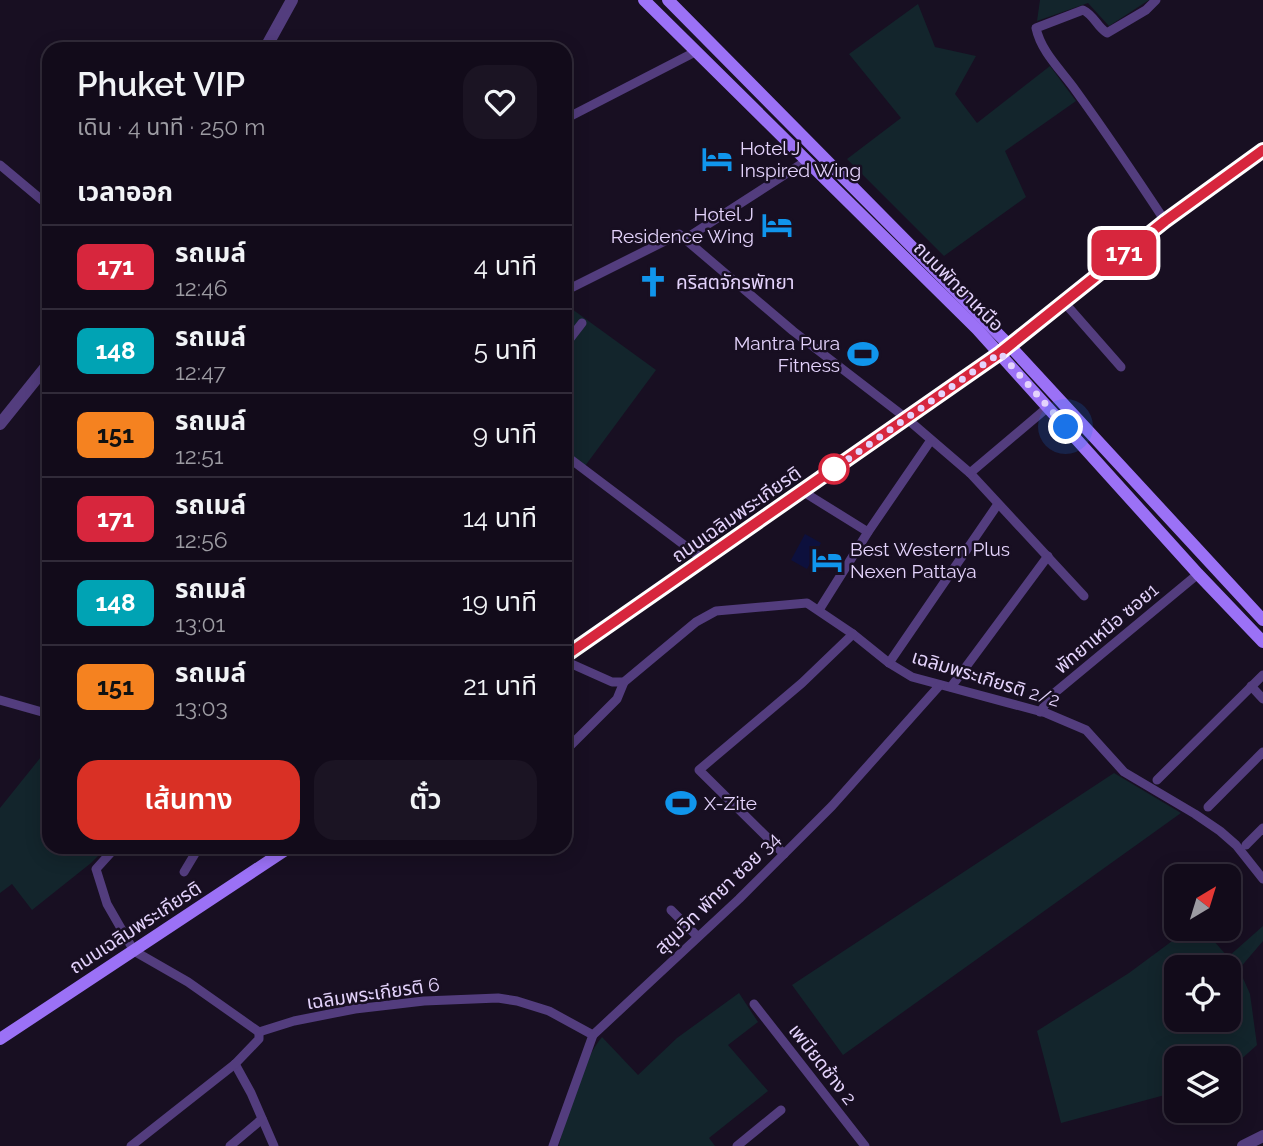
<!DOCTYPE html>
<html lang="th">
<meta charset="utf-8">
<style>
body{margin:0;font-family:Raleway,"Noto Sans Thai",sans-serif;background:#1b1423;color:#f1f3f6;height:100vh;display:flex;flex-direction:column;font-size:26px;white-space:nowrap}
*{box-sizing:border-box;margin:0}
p{font-size:23px;color:#9c9ba2}
.icon{flex:none;width:38px;height:38px;fill:none;stroke:currentColor;stroke-width:2;stroke-linecap:round;stroke-linejoin:round}
.map{position:relative;flex:1;overflow:hidden}
.sheet{position:absolute;left:42px;top:42px;width:530px;height:812px;display:flex;flex-direction:column;background:#120b1a;border-radius:21px;box-shadow:0 4px 18px #0003,0 0 0 2px #312b39}
.sheet>*{flex:none}
.badge{padding:0 14px;border-radius:10px;font-size:24px;line-height:46px}
.needle{width:46px;rotate:38deg}
.tools{position:absolute;left:1164px;top:864px;display:grid;gap:14px}
.tools a{display:grid;place-items:center;width:77px;height:77px;border-radius:14px;background:#120b1a;box-shadow:0 4px 18px #0003,0 0 0 2px #312b39;font-size:35px}
.you{position:absolute;width:35px;height:35px;margin:-18px;border:5px solid #fff;border-radius:50%;background:#1a73e8;box-shadow:0 0 0 10px #1a73e833}
.map>.badge{position:absolute;translate:-50% -50%;box-shadow:0 0 0 4px #fff}
h2{padding:0 35px;font-size:26px;line-height:63px}
.round{display:grid;place-items:center;flex:none;width:74px;height:74px;border-radius:21px;background:#1b1423}
.overview{display:flex;align-items:center;justify-content:space-between;height:119px;padding:0 35px}
h1{font-size:33px;font-weight:600;line-height:52px}
.button{display:flex;gap:14px;margin-top:auto;padding:14px 35px}
.button a{flex:1;height:80px;border-radius:21px;background:#d93025;color:#fff;font-size:28px;font-weight:600;line-height:80px;text-align:center}
.button a+a{background:#1b1423;color:#f1f3f6}
ul{padding:0;list-style:none}
li{display:flex;align-items:center;gap:21px;height:84px;padding:0 35px;border-top:2px solid #312b39}
li div{flex:1}
li b{display:block;font-size:26px}
li em{font-style:normal}
li .badge{min-width:77px;font-weight:700;text-align:center}
.map>svg:first-child{display:block}
.green{fill:#13252c;fill-rule:evenodd}
.water{fill:#0d103d}
.lines{fill:none;stroke-linecap:round;stroke-linejoin:round}
.minor{stroke:#533d7e;stroke-width:9}
.tertiary{stroke:#533d7e;stroke-width:12}
.secondary{stroke:#9b71f6;stroke-width:12}
.line-casing{stroke:#fff;stroke-width:16}
.line{stroke:#d7263d;stroke-width:10}
.walk{stroke:#e4d3fc;stroke-width:7;stroke-dasharray:0 12.6}
.stop-dot{fill:#fff;stroke:#d7263d;stroke-width:3.5}
.labels{text-anchor:middle;dominant-baseline:central;stroke-width:5;stroke-linejoin:round;paint-order:stroke}
.poi-label{font-size:19px;fill:#e4d3fc;stroke:#180f22;text-anchor:start}
.street-label{font-size:19px;fill:#e4d3fc;stroke:#180f22}
</style>
<div class="map">
<svg width="1263" height="1146" viewBox="0 0 1263 1146">
<rect width="100%" height="100%" fill="#180f22"/>
<g class="green">
<polygon points="1040,0 1149,0 1109,26 1088,3 1037,21"/>
<polygon points="918,4 935,47 976,56 955,94 977,123 1050,66 1076,101 1005,151 1026,197 944,256 847,159 901,118 849,54"/>
<polygon points="565,304 656,370 585,466 565,450"/>
<polygon points="49,747 49,847 107,847 91,863 32,910 12,884 0,893 0,808"/>
<polygon points="1114,773 1181,813 843,1055 792,985"/>
<path d="M1263 926V941L1239 969 1250 994 1257 1045 1229 1070 1228 1059H1176V1092L1061 1123 1037 1031 1129 973 1187 930 1212 939 1228 957ZM1176 968H1228V1020H1176Z"/>
<path d="M739 993 758 1022 728 1045 768 1091 709 1138 715 1146H559C566 1115 582 1061 602 1037L638 1075 677 1038Z"/>
</g>
<polygon class="water" points="805,534 821,543 807,569 791,560"/>
<g class="lines">
<g class="minor">
<path d="M1156 0 1146 10 1107 33C1097 27 1094 15 1083 10L1036 28C1041 52 1062 71 1076 91 1107 134 1136 177 1165 221"/>
<polyline points="565,119 697,51"/>
<polyline points="0,165 49,206"/>
<polyline points="685,239 806,161"/>
<polyline points="565,291 679,234 793,331 906,418 970,473 1084,596"/>
<polyline points="1063,301 1121,367"/>
<polyline points="565,345 582,323"/>
<polyline points="565,455 704,560"/>
<polyline points="970,473 1048,407"/>
<polyline points="802,491 868,532"/>
<polyline points="819,610 868,532 931,440"/>
<polyline points="565,661 612,682 624,682 696,622 716,611 807,603 853,634 889,663 912,677 1046,713 1086,730 1124,772 1195,814 1220,831 1236,845 1263,879"/>
<polyline points="889,663 998,504"/>
<polyline points="1251,686 1263,699"/>
<polyline points="951,687 1048,556"/>
<polyline points="0,700 49,714"/>
<polyline points="1040,712 1052,695 1198,574"/>
<polyline points="565,751 617,699 624,682"/>
<polyline points="1157,780 1263,675"/>
<polyline points="1208,807 1263,752"/>
<polyline points="1246,845 1263,828"/>
<polyline points="116,847 96,869 107,904 134,951 188,982 259,1032 294,1021 355,1009 424,1001 498,998 517,1001 549,1011 593,1035"/>
<polyline points="784,854 699,770 802,683 853,634"/>
<polyline points="184,872 196,852 188,847"/>
<polyline points="671,910 697,936"/>
<polyline points="754,1004 865,1146"/>
<polyline points="235,1064 251,1093 274,1146"/>
<polyline points="131,1146 235,1064 259,1039 259,1032"/>
<polyline points="230,1146 262,1119"/>
<polyline points="553,1146 593,1035 739,899 832,806 940,685"/>
<polyline points="737,1146 781,1110"/>
</g>
<g class="tertiary">
<polyline points="265,49 292,0"/>
<polyline points="1009,345 1165,221 1263,151"/>
<polyline points="0,424 49,363"/>
<polyline points="1243,1146 1263,1136"/>
</g>
<g class="secondary">
<polyline points="644,0 977,329 1198,574 1263,642"/>
<polyline points="668,0 1009,345 1263,620"/>
<polyline points="565,656 1006,348"/>
<polyline points="0,1039 290,847"/>
</g>
</g>
<g class="lines">
<g class="line-casing">
<polyline id="line" points="565,656 1000,353 1165,221 1263,150"/>
</g>
<use href="#line" class="line"/>
<polyline class="walk" points="834,469 831,471 1000,353 1066,427"/>
</g>
<defs>
<g id="hotel-bare" transform="scale(2.415)"><path d="M-6-4.5h1.5V1H6V5H4.5V3h-9V5H-6ZM-4 0a1.8 1.8 0 1 1 3.6 0ZM.5 0V-2.5h3Q6-2.5 6 0Z" fill="#1095ec" stroke="#180f22" stroke-width="2.5" paint-order="stroke"/></g>
<g id="church-bare" transform="scale(2.415)"><path d="M-1.2-6h2.4v3.5h3.3v2.4h-3.3V6h-2.4V-.1h-3.3v-2.4h3.3Z" fill="#1095ec" stroke="#180f22" stroke-width="2.5" paint-order="stroke"/></g>
<g id="stadium-bare" transform="scale(2.415)"><path d="M0-5a6.5 5 0 1 0 0 10a6.5 5 0 1 0 0-10ZM-3.5-1.8h7v3.6h-7Z" fill="#1095ec" stroke="#180f22" stroke-width="2.5" paint-order="stroke"/></g>
</defs>
<g fill-rule="evenodd">
<use href="#hotel-bare" x="717" y="159"/>
<use href="#hotel-bare" x="777" y="225"/>
<use href="#church-bare" x="653" y="282"/>
<use href="#stadium-bare" x="863" y="354"/>
<use href="#hotel-bare" x="827" y="560"/>
<use href="#stadium-bare" x="681" y="803"/>
</g>
<circle class="stop-dot" cx="834" cy="469" r="14"/>
<g class="labels">
<g class="poi-label">
<text x="740" y="148">Hotel J<tspan x="740" dy="22">Inspired Wing</tspan></text>
<text x="754" y="214" text-anchor="end">Hotel J<tspan x="754" dy="22">Residence Wing</tspan></text>
<text x="676" y="282">คริสตจักรพัทยา</text>
<text x="840" y="343" text-anchor="end">Mantra Pura<tspan x="840" dy="22">Fitness</tspan></text>
<text x="850" y="549">Best Western Plus<tspan x="850" dy="22">Nexen Pattaya</tspan></text>
<text x="704" y="803">X-Zite</text>
</g>
<g class="street-label">
<text transform="translate(959 286) rotate(45)">ถนนพัทยาเหนือ</text>
<text transform="translate(736 514) rotate(-35)">ถนนเฉลิมพระเกียรติ</text>
<text transform="translate(1106 628) rotate(-40)">พัทยาเหนือ ซอย1</text>
<text transform="translate(986 678) rotate(17)">เฉลิมพระเกียรติ 2/2</text>
<text transform="translate(717 893) rotate(-44)">สุขุมวิท พัทยา ซอย 34</text>
<text transform="translate(135 927) rotate(-33)">ถนนเฉลิมพระเกียรติ</text>
<text transform="translate(373 993) rotate(-8)">เฉลิมพระเกียรติ 6</text>
<text transform="translate(823 1064) rotate(52)">เพนียดช้าง 2</text>
</g>
</g>
</svg>
<div class="tools">
<a><svg class="needle" viewBox="-14 -14 28 28"><path d="M0-13l5 13h-10z" fill="#e53935"/><path d="M0 13l5-13h-10z" fill="#9c9ba2"/></svg></a>
<a><svg class="icon" aria-label="locate" viewBox="0 0 24 24"><circle cx="12" cy="12" r="6"/><path d="M12 2v4M12 18v4M2 12h4M18 12h4"/></svg></a>
<a><svg class="icon" aria-label="layers" viewBox="0 0 24 24"><path d="M12 4l9 5-9 5-9-5zM3 14l9 5 9-5"/></svg></a>
</div>
<div class="you" style="left:1066px;top:427px"></div>
<b class="badge" style="left:1124px;top:253px;background:#d7263d;color:#fff">171</b>
<section class="sheet">
<div class="overview"><div><h1>Phuket VIP</h1><p>เดิน · 4 นาที · 250 m</p></div><a class="round"><svg class="icon" aria-label="heart" viewBox="0 0 24 24"><path d="M12 20l-8-8c-3-5 5-10 8-4 3-6 11-1 8 4z"/></svg></a></div>
<h2>เวลาออก</h2>
<ul>
<li><span class="badge" style="background:#d7263d;color:#fff">171</span><div><b>รถเมล์</b><p>12:46</p></div><em>4 นาที</em></li>
<li><span class="badge" style="background:#00a3b4;color:#fff">148</span><div><b>รถเมล์</b><p>12:47</p></div><em>5 นาที</em></li>
<li><span class="badge" style="background:#f58220;color:#111">151</span><div><b>รถเมล์</b><p>12:51</p></div><em>9 นาที</em></li>
<li><span class="badge" style="background:#d7263d;color:#fff">171</span><div><b>รถเมล์</b><p>12:56</p></div><em>14 นาที</em></li>
<li><span class="badge" style="background:#00a3b4;color:#fff">148</span><div><b>รถเมล์</b><p>13:01</p></div><em>19 นาที</em></li>
<li><span class="badge" style="background:#f58220;color:#111">151</span><div><b>รถเมล์</b><p>13:03</p></div><em>21 นาที</em></li>
</ul>
<div class="button"><a>เส้นทาง</a><a>ตั๋ว</a></div>
</section>
</div>
